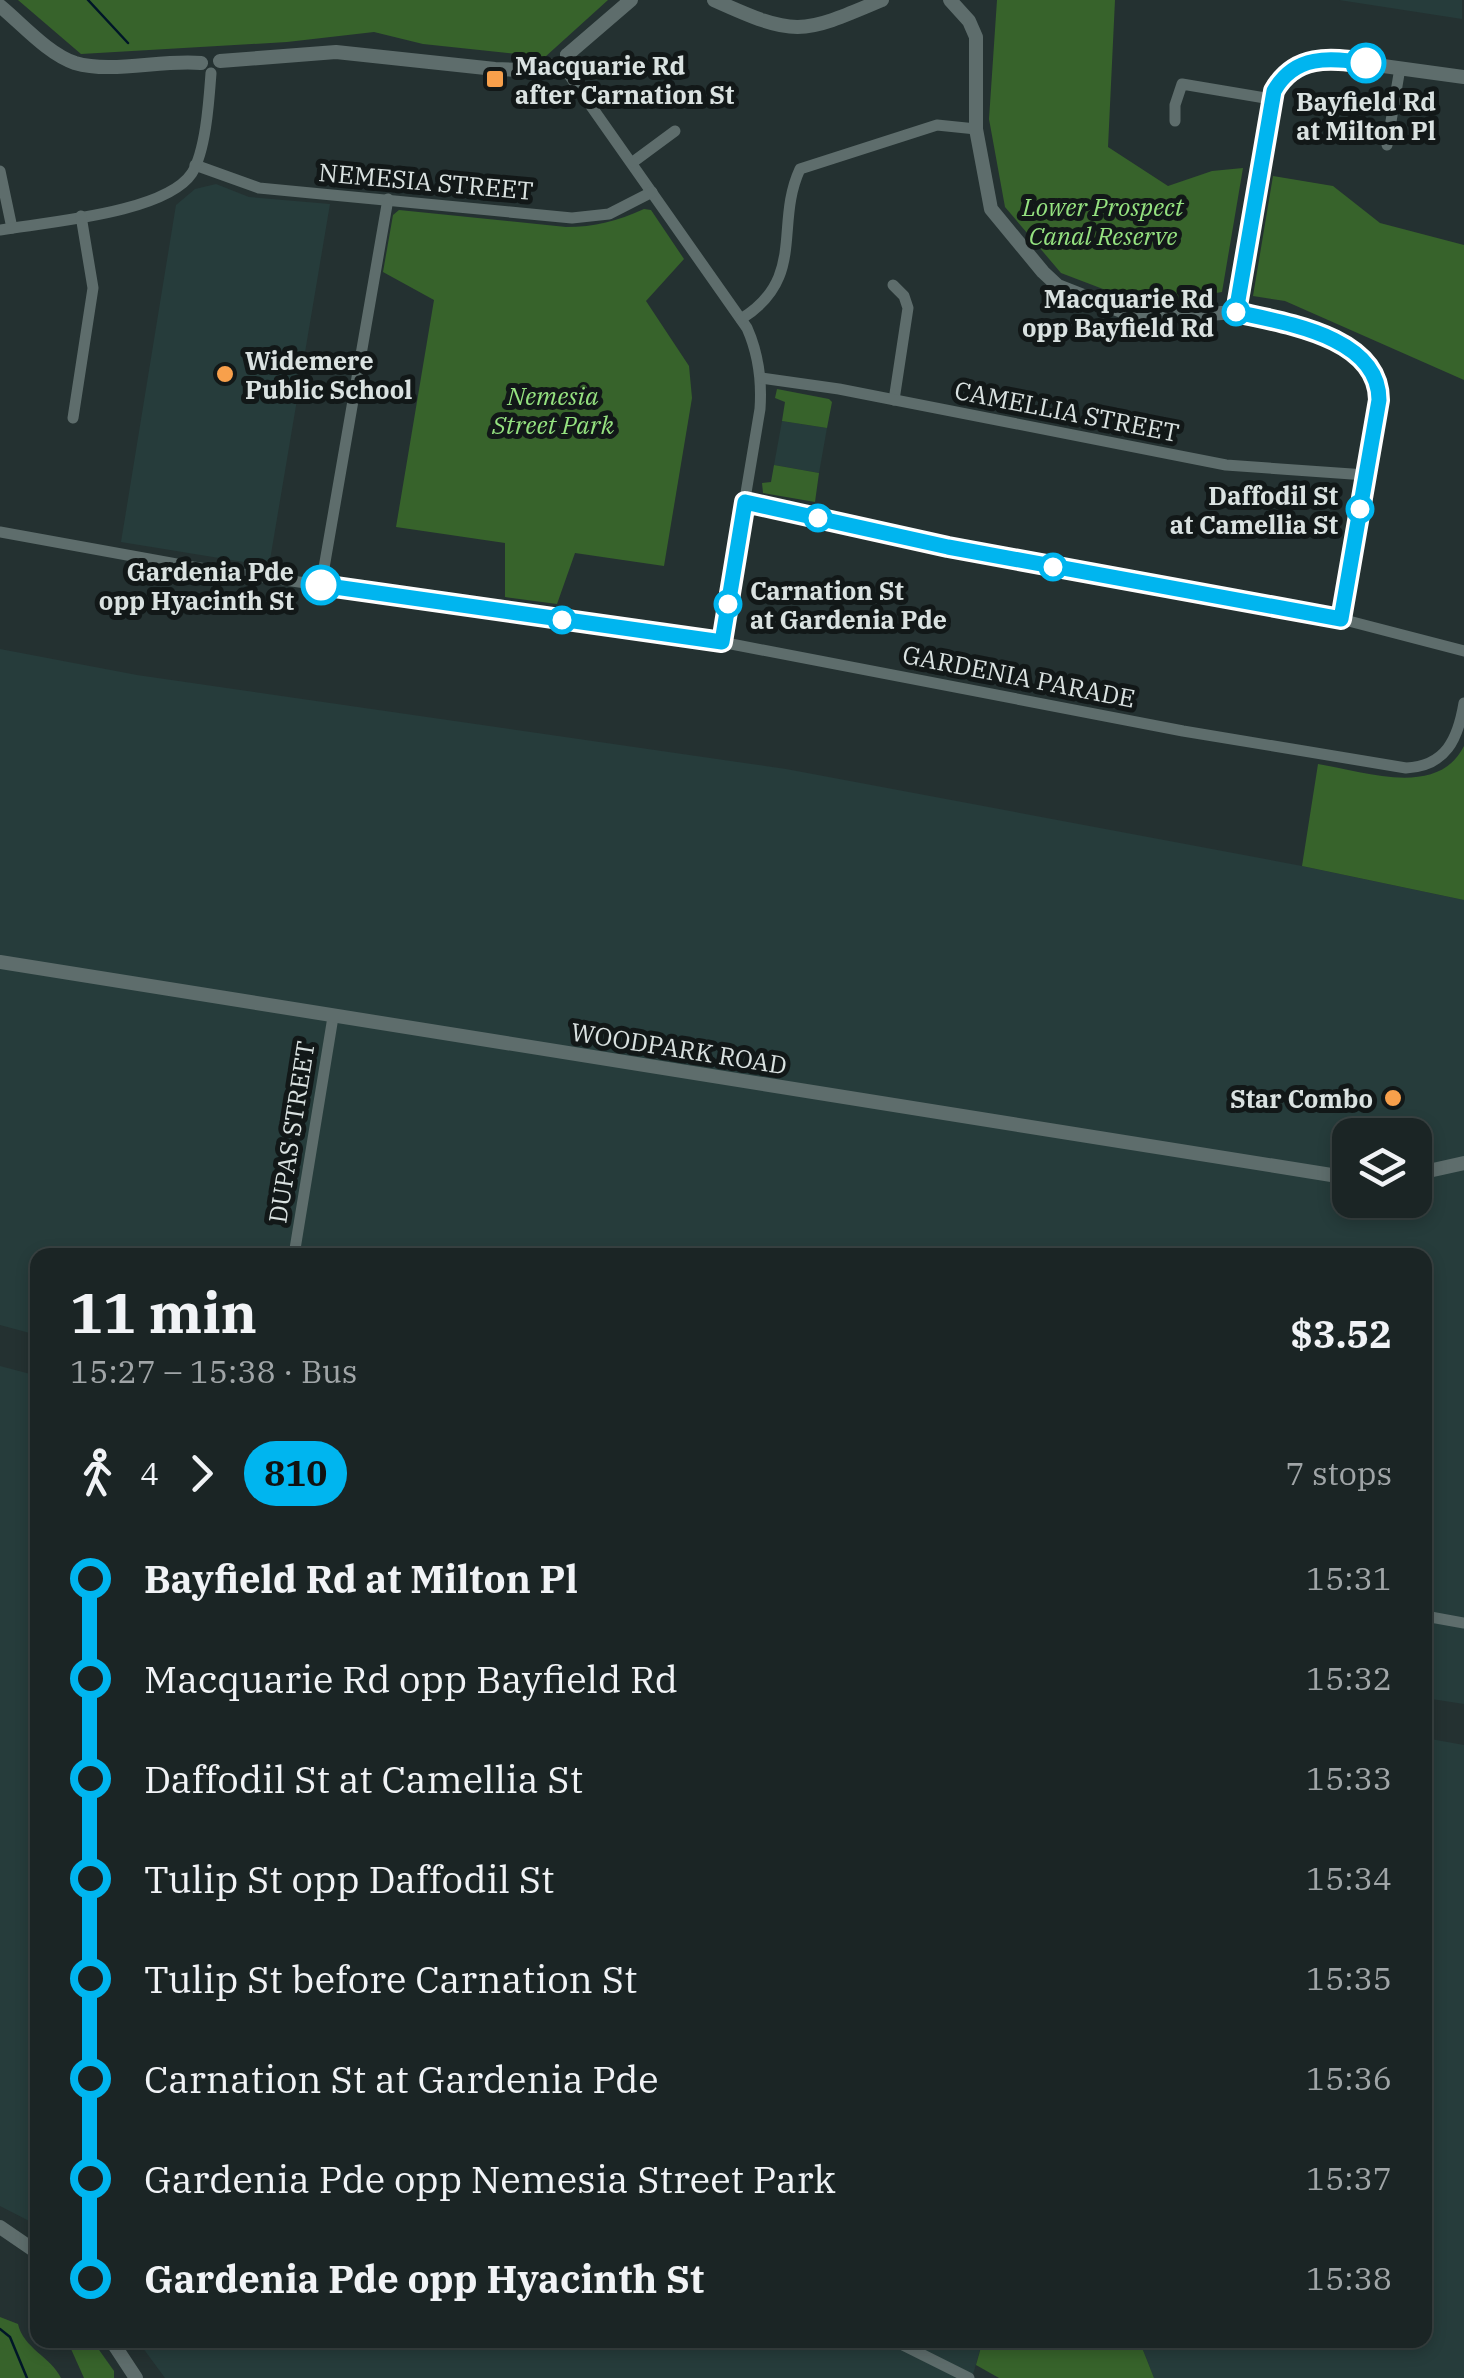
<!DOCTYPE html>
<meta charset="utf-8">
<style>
body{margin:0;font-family:"IBM Plex Serif",serif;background:#242d2d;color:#f1f3f6;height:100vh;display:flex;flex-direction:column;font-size:38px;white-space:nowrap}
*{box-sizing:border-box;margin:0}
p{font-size:32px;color:#a0a5a7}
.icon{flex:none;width:55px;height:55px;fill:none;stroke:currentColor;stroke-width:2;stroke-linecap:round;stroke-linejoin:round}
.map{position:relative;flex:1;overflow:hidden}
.side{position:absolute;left:30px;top:1248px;width:1402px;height:1100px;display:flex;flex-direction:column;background:#1b2525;border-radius:20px;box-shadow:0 5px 15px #0003,0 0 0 2px #394242}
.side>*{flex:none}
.badge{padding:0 20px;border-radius:32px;font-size:35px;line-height:65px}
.tools{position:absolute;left:1332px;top:1118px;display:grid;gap:20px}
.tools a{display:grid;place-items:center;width:100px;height:100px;border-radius:20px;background:#1b2525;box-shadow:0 5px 15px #0003,0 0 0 2px #394242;font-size:50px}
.map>.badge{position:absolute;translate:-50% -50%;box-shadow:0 0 0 5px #fff}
.legs{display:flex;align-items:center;gap:15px;height:110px;padding:0 40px;font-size:32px}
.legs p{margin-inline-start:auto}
.head{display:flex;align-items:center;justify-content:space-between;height:170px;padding:0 40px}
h1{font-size:55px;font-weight:700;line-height:75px}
ul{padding:0 40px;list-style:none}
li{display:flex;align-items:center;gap:35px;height:100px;font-size:38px}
li i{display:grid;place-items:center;width:15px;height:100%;margin:0 12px;background:currentColor}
li i::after{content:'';width:25px;height:25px;margin:-12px;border:8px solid;border-radius:50%;background:#1b2525}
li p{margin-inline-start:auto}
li:first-child i{background:linear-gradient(#0000 50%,currentColor 0)}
li:last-child i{background:linear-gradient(currentColor 50%,#0000 0)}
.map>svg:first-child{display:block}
.built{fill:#263c3b;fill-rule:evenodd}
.green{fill:#37632b}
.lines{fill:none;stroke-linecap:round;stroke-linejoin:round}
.stream{stroke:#001628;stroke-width:2.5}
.minor{stroke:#5e6d6c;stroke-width:11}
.tertiary{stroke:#5e6d6c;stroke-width:14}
.line-1-casing{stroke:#fff;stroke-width:22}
.line-1{stroke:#00b5ef;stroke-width:15}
.stop-1-dot{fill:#fff;stroke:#00b5ef;stroke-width:5}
.poi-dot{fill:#f8a04b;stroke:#121818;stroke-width:4}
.labels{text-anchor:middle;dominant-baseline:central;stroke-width:10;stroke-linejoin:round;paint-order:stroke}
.poi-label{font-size:25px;font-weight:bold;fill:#dae2e1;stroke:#121818;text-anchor:start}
.stop-label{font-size:25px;font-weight:bold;fill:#dae2e1;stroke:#121818;text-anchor:end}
.street-label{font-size:25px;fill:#dae2e1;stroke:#121818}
.park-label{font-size:25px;font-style:italic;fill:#95e280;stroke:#121818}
</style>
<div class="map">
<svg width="1464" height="2378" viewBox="0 0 1464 2378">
<rect width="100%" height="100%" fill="#243131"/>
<g class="built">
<polygon points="1339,0 1462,0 1462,19"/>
<polygon points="216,184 249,197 330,204 269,566 121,542 176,205 195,189"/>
<polygon points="782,421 827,428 819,473 774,465"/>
<path d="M0 649 137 675 786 769 1302 866 1464 900V1704L1425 1698V1255H38L37 1335 0 1325ZM1350 1135H1415V1200H1350Z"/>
<polygon points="0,1366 38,1376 37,2225 0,2206"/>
<polygon points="1425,1738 1464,1745 1464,2378 1154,2378 1139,2340 1425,2340"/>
<polygon points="137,2340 983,2340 972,2378 165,2378"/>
</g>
<g class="green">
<polygon points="18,0 608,0 545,57 423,44 374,32 287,42 81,54"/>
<polygon points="997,0 1115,0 1108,147 1168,186 1212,171 1243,168 1222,292 1145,305 1061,273 1005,207 989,119"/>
<polygon points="1273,176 1333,186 1380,223 1464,245 1464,380 1285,301 1253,296"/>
<path d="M644 209 651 210 684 259 646 301 689 366 692 398 664 566 575 553 557 604 505 597V543L396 527 434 300 383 272 393 215 399 210 566 227C595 227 617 221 644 209Z"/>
<polygon points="777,389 829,399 832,402 827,428 782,421 785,402 775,398"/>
<polygon points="774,465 819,473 815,502 763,493 762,483 771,482"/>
<path d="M1464 746V900L1302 866 1318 764C1363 771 1438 799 1464 746Z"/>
<path d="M0 2317 18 2324C23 2348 51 2357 61 2378H0Z"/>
<polygon points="67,2340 92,2340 114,2371 114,2378 84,2378"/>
<polygon points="983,2340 1139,2340 1154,2378 999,2378 976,2365"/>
</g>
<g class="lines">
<g class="stream">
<polyline points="88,0 128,43"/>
<polyline points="0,2329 10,2337 27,2378"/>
</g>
<g class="minor">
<path d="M565 69 747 328C759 355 762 380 760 409L721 642"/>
<polyline points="1175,121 1175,105 1182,84 1271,99"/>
<polyline points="1387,145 1400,68"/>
<polyline points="633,162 675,131"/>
<polyline points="195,165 259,188 572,218 609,214 652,192"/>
<polyline points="0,171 12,228"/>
<path d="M0 230C47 222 166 213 192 173 206 150 209 100 211 73"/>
<polyline points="893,285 904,296 908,308 894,400"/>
<path d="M1235 312C1285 323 1378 335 1379 400L1341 619"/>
<path d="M741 319C807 278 774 225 800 169L937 125 976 129"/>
<polyline points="761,378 839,389 1226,465 1366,475"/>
<polyline points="73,418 93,288 81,216"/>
<polyline points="745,502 948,547 1341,619 1464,651"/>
<path d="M0 532 193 567 721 642 1183 731 1406 768C1446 766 1458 739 1464 703"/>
<polyline points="321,585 388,199"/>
<polyline points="294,1255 333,1017"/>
<polyline points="1425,1616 1464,1623"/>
<polyline points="893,2340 969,2378"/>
</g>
<g class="tertiary">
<path d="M714 0C796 37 800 35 882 0"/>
<path d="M950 0 969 21 976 37V129L991 209 1043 272 1058 286 1124 312 1156 318 1235 312 1271 99C1280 75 1299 61 1325 58L1464 77"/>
<path d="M0 6C22 24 48 54 75 63 112 74 162 59 201 63"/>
<polyline points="567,55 631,0"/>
<polyline points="220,61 336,52 495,69 522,70 554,65 561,70 569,65 567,55"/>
<polyline points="0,962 1350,1178"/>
<polyline points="1415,1174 1464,1163"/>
<polyline points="0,2227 38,2253"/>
<polyline points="111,2340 136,2378"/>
</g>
</g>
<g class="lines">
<g class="line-1-casing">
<path id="line-1" d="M321 585 722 642 745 502 948 547 1341 619 1379 400C1379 336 1284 323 1236 312L1274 91C1295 54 1329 58 1366 63"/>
</g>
<use href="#line-1" class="line-1"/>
</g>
<g class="stop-1-dot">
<circle cx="1366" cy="63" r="18"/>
<circle cx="1236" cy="312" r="12"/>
<circle cx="1360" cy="509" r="12"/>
<circle cx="818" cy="518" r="12"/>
<circle cx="1053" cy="567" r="12"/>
<circle cx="321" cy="585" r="18"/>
<circle cx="728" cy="604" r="12"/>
<circle cx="562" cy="620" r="12"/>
</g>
<g class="poi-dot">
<rect x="485" y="69" width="20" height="20" rx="5"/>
<circle cx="225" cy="374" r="10"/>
<circle cx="1393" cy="1098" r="10"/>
</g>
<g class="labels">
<g class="poi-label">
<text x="515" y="65">Macquarie Rd<tspan x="515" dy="29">after Carnation St</tspan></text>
<text x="245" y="360">Widemere<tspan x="245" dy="29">Public School</tspan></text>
<text x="1373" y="1098" text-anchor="end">Star Combo</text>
</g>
<g class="stop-label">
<text x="1366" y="101" text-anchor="middle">Bayfield Rd<tspan x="1366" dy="29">at Milton Pl</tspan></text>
<text x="1214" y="298">Macquarie Rd<tspan x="1214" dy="29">opp Bayfield Rd</tspan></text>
<text x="1338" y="495">Daffodil St<tspan x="1338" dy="29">at Camellia St</tspan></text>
<text x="294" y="571">Gardenia Pde<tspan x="294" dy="29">opp Hyacinth St</tspan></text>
<text x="750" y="590" text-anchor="start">Carnation St<tspan x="750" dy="29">at Gardenia Pde</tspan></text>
</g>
<g class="street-label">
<text transform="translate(426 181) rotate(5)">NEMESIA STREET</text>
<text transform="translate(1067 411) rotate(11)">CAMELLIA STREET</text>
<text transform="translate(1019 676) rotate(11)">GARDENIA PARADE</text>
<text transform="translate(679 1048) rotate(9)">WOODPARK ROAD</text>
<text transform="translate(291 1132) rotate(-81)">DUPAS STREET</text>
</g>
<g class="park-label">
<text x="1103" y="206">Lower Prospect<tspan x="1103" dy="29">Canal Reserve</tspan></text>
<text x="553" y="395">Nemesia<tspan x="553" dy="29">Street Park</tspan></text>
</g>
</g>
</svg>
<div class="tools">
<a><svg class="icon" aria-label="layers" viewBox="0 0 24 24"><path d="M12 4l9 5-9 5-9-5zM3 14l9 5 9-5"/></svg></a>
</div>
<section class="side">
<div class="head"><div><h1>11 min</h1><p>15:27 – 15:38 · Bus</p></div><b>$3.52</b></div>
<div class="legs"><svg class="icon" aria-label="walk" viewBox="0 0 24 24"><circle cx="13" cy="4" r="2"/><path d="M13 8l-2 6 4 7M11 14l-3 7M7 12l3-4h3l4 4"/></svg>4<svg class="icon" aria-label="forward" viewBox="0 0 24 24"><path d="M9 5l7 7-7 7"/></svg><b class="badge" style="background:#00b5ef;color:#111">810</b><p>7 stops</p></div>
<ul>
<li><i style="color:#00b5ef"></i><b>Bayfield Rd at Milton Pl</b><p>15:31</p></li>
<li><i style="color:#00b5ef"></i><span>Macquarie Rd opp Bayfield Rd</span><p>15:32</p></li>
<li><i style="color:#00b5ef"></i><span>Daffodil St at Camellia St</span><p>15:33</p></li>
<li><i style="color:#00b5ef"></i><span>Tulip St opp Daffodil St</span><p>15:34</p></li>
<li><i style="color:#00b5ef"></i><span>Tulip St before Carnation St</span><p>15:35</p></li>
<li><i style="color:#00b5ef"></i><span>Carnation St at Gardenia Pde</span><p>15:36</p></li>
<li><i style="color:#00b5ef"></i><span>Gardenia Pde opp Nemesia Street Park</span><p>15:37</p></li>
<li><i style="color:#00b5ef"></i><b>Gardenia Pde opp Hyacinth St</b><p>15:38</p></li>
</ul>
</section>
</div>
